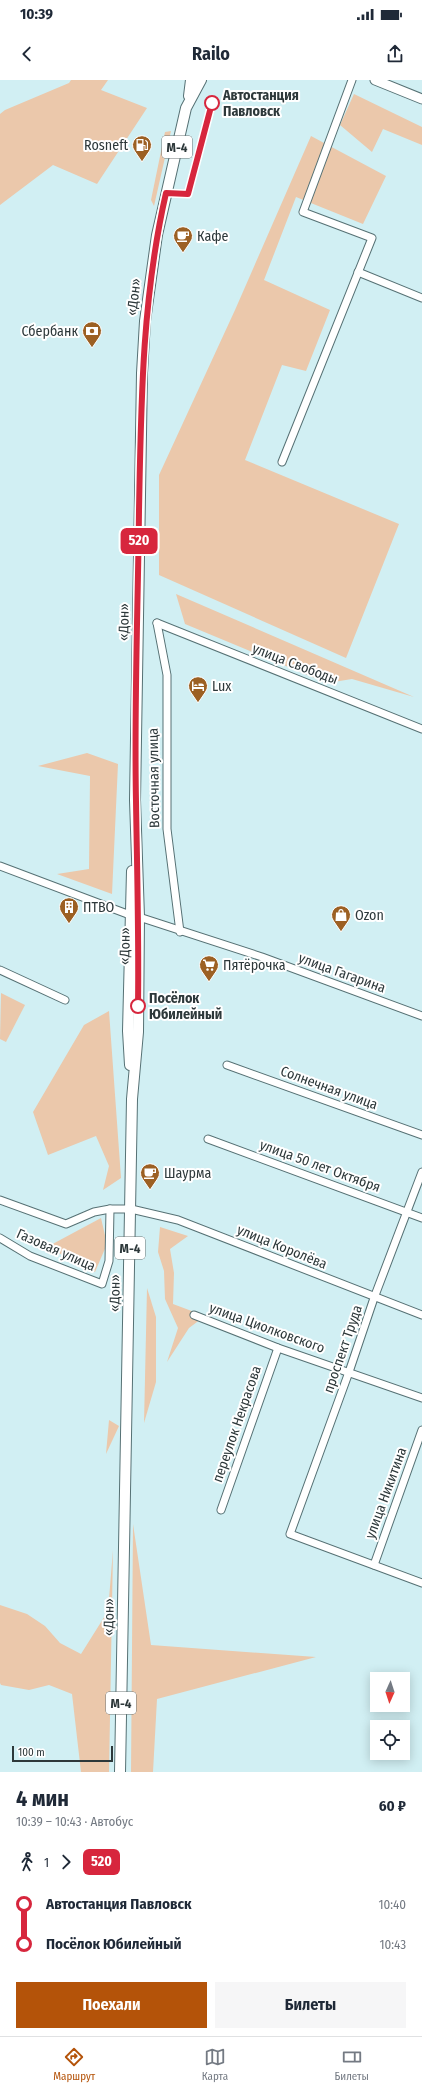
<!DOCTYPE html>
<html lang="ru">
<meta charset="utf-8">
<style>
body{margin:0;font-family:"Fira Sans Condensed",sans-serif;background:#f6f6f7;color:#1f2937;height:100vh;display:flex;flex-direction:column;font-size:15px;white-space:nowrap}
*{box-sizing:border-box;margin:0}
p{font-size:13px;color:#747a83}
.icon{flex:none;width:22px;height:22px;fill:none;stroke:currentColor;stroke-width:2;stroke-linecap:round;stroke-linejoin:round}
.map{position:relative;height:1692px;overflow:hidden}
.sheet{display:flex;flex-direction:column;background:#fff;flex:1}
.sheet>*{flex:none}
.badge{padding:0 8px;border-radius:6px;font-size:14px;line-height:26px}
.needle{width:26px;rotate:183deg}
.buttons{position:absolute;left:370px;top:1592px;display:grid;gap:8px}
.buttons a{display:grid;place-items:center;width:40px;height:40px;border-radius:0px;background:#fff;box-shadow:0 2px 10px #0003;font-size:20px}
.scale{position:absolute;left:12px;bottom:10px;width:101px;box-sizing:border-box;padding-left:4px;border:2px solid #2d383a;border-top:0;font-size:11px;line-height:14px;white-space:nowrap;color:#2d383a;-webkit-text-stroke:3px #fff;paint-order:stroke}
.map>.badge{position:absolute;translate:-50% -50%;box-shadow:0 0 0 2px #fff}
.legs{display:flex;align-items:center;gap:6px;height:44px;padding:0 16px;font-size:13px}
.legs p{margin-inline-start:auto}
.headline{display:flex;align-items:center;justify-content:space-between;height:68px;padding:0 16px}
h1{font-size:22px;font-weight:700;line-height:30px}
.primary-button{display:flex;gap:8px;margin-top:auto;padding:8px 16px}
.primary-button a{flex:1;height:46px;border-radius:0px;background:#b45309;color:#fff;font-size:16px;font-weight:700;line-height:46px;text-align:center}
.primary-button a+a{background:#f6f6f7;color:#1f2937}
ul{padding:0 16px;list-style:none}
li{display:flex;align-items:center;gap:14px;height:40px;font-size:15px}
li i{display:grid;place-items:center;width:6px;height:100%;margin:0 5px;background:currentColor}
li i::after{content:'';width:10px;height:10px;margin:-5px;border:3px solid;border-radius:50%;background:#fff}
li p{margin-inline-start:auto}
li:first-child i{background:linear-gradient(#0000 50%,currentColor 0)}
li:last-child i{background:linear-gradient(currentColor 50%,#0000 0)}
.status{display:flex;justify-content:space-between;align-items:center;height:28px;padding:0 20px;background:#fff;direction:ltr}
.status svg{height:11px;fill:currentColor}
header{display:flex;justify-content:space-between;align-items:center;height:52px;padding:0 16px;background:#fff;font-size:18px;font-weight:700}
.tabs{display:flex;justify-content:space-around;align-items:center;height:56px;border-top:1px solid #e0e1e3;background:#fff;font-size:11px;color:#747a83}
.tabs a{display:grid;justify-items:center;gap:2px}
.tabs .on{color:#b45309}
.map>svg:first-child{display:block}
.green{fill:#ebc8ab}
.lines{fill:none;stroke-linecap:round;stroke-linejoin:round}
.street-casing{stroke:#567174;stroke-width:9}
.secondary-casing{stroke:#567174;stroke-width:11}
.primary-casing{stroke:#567174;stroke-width:12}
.street{stroke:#fff;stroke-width:7}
.secondary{stroke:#fff;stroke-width:9}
.primary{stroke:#fff;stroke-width:10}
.line-1-casing{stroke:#fff;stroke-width:9}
.line-1{stroke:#d7263d;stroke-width:6}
.stop-1-dot{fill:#fff;stroke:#d7263d;stroke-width:2}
.labels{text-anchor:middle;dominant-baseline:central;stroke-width:4;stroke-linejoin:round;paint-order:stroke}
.shield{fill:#fff;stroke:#6c7475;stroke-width:1}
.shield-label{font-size:13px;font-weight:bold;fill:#2d383a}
.stop-label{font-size:14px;font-weight:bold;fill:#2d383a;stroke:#fff;text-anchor:start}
.poi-label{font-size:14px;fill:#2d383a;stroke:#fff;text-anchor:start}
.street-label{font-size:14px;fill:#2d383a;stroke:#fff}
</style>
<div class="status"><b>10:39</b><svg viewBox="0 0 49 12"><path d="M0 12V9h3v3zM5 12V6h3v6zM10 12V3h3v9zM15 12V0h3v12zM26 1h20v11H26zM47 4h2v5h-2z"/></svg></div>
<header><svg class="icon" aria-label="back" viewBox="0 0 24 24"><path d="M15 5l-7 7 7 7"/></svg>Railo<svg class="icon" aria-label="share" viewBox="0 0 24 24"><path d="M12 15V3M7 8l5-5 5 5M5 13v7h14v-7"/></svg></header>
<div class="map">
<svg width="422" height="1692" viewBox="0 0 422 1692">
<rect width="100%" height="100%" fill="#d1eff3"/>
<g class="green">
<polygon points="71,0 108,0 101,10 147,28 97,104 53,85 0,125 0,34 5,30 69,3"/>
<polygon points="354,14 422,47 422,65 383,49 372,72 340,45"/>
<polygon points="171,51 154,126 151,120 165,52"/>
<polygon points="311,56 386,96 363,144 296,117 264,200 330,230 306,291 282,285 245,380 399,444 346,578 159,495 159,395 235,230"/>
<polygon points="176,514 414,617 352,599 327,603 185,544"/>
<polygon points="87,673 118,684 112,814 57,794 89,789 90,696 38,686"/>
<polygon points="1,913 25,925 6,962 0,959"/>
<polygon points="109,931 121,1098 103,1110 109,1086 96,1056 48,1075 33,1032 84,945"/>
<polygon points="101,1138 107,1164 95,1192 47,1167"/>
<polygon points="160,1147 188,1156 170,1169 174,1193 173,1224 205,1236 189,1248 167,1282 178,1248 165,1219 164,1191 158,1172"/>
<polygon points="147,1208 156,1237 156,1302 144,1343"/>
<polygon points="109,1340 119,1346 106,1374"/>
<polygon points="133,1444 151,1565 316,1577 157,1619 153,1692 131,1692"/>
<polygon points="113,1470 109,1692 81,1692 72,1614 49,1605 29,1610 1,1605 0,1603 0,1525 27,1534 45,1546 60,1563 81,1574 108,1531"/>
</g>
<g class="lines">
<g class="street-casing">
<g id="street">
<polyline points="358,192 422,218"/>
<polyline points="282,382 372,158 303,132 352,0"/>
<polyline points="157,543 167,595 167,749 180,852"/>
<polyline points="157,543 422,649"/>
<polyline points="0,786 130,835"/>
<polyline points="139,837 262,877 422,936"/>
<polyline points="0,890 65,920"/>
<polyline points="227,985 422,1055"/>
<polyline points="208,1059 422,1138"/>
<polyline points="422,1092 374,1218 349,1292 290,1454 422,1503"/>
<polyline points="0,1120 66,1144 94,1132 110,1129"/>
<polyline points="0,1158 30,1176 102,1204 109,1181 110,1129 131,1129 178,1140 422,1235"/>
<polyline points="194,1235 278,1268 422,1318"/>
<polyline points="221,1430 278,1268"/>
<polyline points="374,1485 422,1350"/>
</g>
</g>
<g class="secondary-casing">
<polyline id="secondary" points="375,0 422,19"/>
</g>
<g class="primary-casing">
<g id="primary">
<polyline points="189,16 191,0"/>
<polyline points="130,985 128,951 132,791"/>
<polyline points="120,1692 132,1019 138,952 139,837 135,720 142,293 145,241 157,155 186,28 201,0"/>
</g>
</g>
<use href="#street" class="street"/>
<use href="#secondary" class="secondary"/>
<use href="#primary" class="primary"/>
</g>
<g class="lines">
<g class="line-1-casing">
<path id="line-1" d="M138 926C139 857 137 789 136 721 134 624 138 527 139 431 141 324 142 218 166 113L188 114 212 23"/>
</g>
<use href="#line-1" class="line-1"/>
</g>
<defs>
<g id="fuel-pin" transform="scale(1)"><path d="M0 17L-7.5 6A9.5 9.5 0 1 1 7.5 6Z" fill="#9c6023" stroke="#fff"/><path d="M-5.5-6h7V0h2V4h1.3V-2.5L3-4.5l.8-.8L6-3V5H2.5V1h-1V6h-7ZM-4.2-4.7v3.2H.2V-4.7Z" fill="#fff"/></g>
<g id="cafe-pin" transform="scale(1)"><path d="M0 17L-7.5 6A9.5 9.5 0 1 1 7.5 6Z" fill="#9c6023" stroke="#fff"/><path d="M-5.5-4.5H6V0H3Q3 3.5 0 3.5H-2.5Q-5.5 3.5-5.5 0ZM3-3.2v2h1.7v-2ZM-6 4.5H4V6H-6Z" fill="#fff"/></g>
<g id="bank-pin" transform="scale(1)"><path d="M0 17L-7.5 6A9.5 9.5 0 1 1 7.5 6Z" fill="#9c6023" stroke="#fff"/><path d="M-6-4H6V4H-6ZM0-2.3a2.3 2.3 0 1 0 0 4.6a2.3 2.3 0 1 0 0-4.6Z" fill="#fff"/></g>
<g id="hotel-pin" transform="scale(1)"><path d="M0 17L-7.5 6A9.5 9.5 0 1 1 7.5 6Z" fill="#9c6023" stroke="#fff"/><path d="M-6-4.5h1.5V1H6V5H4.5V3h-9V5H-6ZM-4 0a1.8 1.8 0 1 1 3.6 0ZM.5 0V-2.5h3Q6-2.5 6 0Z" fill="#fff"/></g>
<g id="building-pin" transform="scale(1)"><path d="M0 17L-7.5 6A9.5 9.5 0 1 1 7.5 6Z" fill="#9c6023" stroke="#fff"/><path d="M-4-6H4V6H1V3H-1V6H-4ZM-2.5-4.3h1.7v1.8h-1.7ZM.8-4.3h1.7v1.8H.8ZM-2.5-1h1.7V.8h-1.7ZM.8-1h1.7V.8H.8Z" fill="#fff"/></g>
<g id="shop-pin" transform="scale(1)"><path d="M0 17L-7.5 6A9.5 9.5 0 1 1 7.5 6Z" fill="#9c6023" stroke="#fff"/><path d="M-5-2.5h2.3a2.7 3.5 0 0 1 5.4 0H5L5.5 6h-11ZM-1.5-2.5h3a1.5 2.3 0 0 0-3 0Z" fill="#fff"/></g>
<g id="supermarket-pin" transform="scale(1)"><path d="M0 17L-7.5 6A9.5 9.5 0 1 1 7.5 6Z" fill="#9c6023" stroke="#fff"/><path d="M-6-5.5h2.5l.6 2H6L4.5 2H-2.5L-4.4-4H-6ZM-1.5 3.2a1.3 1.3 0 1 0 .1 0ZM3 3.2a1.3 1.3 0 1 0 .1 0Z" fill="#fff"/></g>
</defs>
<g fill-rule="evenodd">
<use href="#fuel-pin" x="142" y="65"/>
<use href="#cafe-pin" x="183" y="156"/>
<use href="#bank-pin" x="92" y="251"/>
<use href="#hotel-pin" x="198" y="606"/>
<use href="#building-pin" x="69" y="827"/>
<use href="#shop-pin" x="341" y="835"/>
<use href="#supermarket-pin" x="209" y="885"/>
<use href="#cafe-pin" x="150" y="1093"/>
</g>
<g class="stop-1-dot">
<circle cx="212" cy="23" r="7"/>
<circle cx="138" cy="926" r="7"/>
</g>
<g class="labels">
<g class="shield">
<rect x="162" y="56" width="30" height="22" rx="3"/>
<rect x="115" y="1157" width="30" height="22" rx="3"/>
<rect x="106" y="1612" width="30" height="22" rx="3"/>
</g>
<g class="shield-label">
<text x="177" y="67">М-4</text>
<text x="130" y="1168">М-4</text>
<text x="121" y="1623">М-4</text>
</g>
<g class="stop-label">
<text x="223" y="15">Автостанция<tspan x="223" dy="16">Павловск</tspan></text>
<text x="149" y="918">Посёлок<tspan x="149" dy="16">Юбилейный</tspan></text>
</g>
<g class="poi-label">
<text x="128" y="65" text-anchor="end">Rosneft</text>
<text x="197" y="156">Кафе</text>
<text x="78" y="251" text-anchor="end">Сбербанк</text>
<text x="212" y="606">Lux</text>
<text x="83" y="827">ПТВО</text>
<text x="355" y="835">Ozon</text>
<text x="223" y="885">Пятёрочка</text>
<text x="164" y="1093">Шаурма</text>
</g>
<g class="street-label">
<text transform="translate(134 217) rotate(-83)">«Дон»</text>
<text transform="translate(124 542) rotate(-89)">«Дон»</text>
<text transform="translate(295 584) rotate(21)">улица Свободы</text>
<text transform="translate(154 698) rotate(-91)">Восточная улица</text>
<text transform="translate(125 866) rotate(-89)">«Дон»</text>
<text transform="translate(342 893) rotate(20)">улица Гагарина</text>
<text transform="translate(329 1008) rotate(20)">Солнечная улица</text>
<text transform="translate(320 1086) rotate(20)">улица 50 лет Октября</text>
<text transform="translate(282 1167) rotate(22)">улица Королёва</text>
<text transform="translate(56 1170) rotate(24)">Газовая улица</text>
<text transform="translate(115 1213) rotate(-89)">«Дон»</text>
<text transform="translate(267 1248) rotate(20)">улица Циолковского</text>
<text transform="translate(343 1269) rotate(-71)">проспект Труда</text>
<text transform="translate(237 1344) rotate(-71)">переулок Некрасова</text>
<text transform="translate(386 1413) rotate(-70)">улица Никитина</text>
<text transform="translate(109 1537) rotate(-89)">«Дон»</text>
</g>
</g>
</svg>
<div class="buttons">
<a><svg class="needle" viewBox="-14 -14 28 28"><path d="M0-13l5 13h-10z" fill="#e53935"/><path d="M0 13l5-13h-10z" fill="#747a83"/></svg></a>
<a><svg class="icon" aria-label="locate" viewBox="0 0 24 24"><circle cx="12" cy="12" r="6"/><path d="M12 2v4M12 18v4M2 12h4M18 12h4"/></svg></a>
</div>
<div class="scale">100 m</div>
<b class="badge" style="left:139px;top:461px;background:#d7263d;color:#fff">520</b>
</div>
<section class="sheet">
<div class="headline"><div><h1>4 мин</h1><p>10:39 – 10:43 · Автобус</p></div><b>60 ₽</b></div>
<div class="legs"><svg class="icon" aria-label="walk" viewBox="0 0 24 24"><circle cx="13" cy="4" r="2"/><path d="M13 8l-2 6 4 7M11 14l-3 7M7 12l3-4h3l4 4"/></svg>1<svg class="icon" aria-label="forward" viewBox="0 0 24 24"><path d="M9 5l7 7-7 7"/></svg><b class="badge" style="background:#d7263d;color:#fff">520</b></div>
<ul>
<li><i style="color:#d7263d"></i><b>Автостанция Павловск</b><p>10:40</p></li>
<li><i style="color:#d7263d"></i><b>Посёлок Юбилейный</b><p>10:43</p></li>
</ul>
<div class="primary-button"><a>Поехали</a><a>Билеты</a></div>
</section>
<nav class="tabs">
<a class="on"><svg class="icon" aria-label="directions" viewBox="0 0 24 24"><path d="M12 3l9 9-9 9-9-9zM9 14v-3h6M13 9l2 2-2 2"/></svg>Маршрут</a>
<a><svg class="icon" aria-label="map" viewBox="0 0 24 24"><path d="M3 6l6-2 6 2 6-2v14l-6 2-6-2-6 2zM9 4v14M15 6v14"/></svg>Карта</a>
<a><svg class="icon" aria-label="tickets" viewBox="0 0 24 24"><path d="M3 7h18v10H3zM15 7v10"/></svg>Билеты</a>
</nav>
